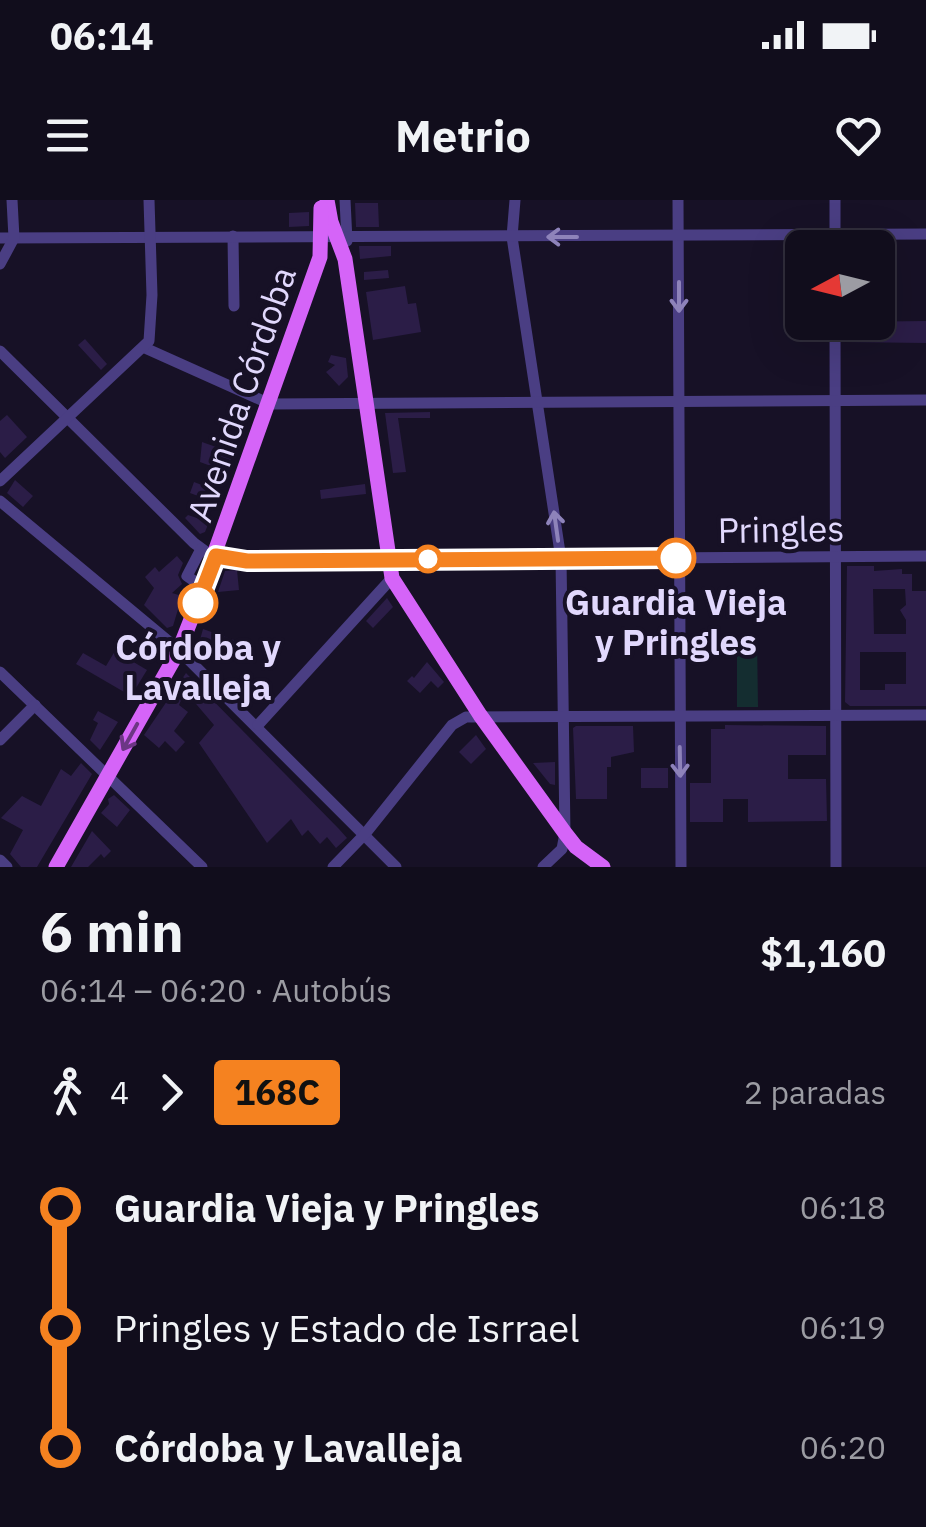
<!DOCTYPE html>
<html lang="es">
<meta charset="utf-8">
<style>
body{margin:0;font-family:"IBM Plex Sans",sans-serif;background:#1e1b29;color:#f1f3f6;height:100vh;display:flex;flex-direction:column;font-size:38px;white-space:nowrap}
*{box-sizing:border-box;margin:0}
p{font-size:32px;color:#9c9ca3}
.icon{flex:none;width:55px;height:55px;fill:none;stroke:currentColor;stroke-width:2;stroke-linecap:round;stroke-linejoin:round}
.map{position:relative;height:667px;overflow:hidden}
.drawer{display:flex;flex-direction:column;background:#110d1c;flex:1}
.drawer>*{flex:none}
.badge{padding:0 20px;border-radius:8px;font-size:35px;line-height:65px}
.needle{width:65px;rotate:263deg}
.fabs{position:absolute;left:785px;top:30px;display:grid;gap:20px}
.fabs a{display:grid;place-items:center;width:110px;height:110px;border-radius:15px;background:#110d1c;box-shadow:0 10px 40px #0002,0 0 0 2px #302d3b;font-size:50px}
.map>.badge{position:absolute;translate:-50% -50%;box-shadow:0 0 0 5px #fff}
.legs{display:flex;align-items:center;gap:15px;height:110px;padding:0 40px;font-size:32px}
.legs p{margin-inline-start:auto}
.headline{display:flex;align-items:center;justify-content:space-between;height:170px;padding:0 40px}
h1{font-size:55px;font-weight:800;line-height:75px}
ul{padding:0 40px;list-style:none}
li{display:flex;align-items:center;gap:35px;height:120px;font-size:38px}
li i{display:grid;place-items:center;width:15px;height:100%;margin:0 12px;background:currentColor}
li i::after{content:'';width:25px;height:25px;margin:-12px;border:8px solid;border-radius:50%;background:#110d1c}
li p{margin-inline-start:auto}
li:first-child i{background:linear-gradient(#0000 50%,currentColor 0)}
li:last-child i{background:linear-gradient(currentColor 50%,#0000 0)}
.status{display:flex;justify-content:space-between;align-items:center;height:70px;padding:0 50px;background:#110d1c;direction:ltr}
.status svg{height:28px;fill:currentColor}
header{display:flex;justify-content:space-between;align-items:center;height:130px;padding:0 40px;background:#110d1c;font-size:45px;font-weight:800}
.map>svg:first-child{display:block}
.green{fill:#142d30}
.building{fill:#2b1d47;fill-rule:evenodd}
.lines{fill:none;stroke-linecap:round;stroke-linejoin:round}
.minor{stroke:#4a3e83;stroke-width:11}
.major{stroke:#d564f8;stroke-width:15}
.oneway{stroke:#8e83ba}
.oneway2{stroke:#6c3684}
.line-1-casing{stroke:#fff;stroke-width:22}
.line-1{stroke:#f58220;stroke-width:15}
.stop-1-dot{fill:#fff;stroke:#f58220;stroke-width:5}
.labels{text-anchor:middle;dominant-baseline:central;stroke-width:8;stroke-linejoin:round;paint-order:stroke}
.street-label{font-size:35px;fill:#e1d8fd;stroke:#171126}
.stop-label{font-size:35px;font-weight:bold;fill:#e1d8fd;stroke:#171126}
</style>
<div class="status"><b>06:14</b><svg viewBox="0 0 49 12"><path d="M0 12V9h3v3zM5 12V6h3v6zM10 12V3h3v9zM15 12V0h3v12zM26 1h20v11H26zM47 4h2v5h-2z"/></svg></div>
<header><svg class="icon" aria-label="menu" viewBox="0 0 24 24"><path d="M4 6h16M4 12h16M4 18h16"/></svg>Metrio<svg class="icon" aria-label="heart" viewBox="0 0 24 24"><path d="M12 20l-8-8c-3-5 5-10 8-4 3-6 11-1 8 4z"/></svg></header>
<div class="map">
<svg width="926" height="667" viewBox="0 0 926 667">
<rect width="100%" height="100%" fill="#171126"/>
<polygon class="green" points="757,437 758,507 737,507 737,438"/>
<g class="building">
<polygon points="355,3 378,3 379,27 356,27"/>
<polygon points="309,12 309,26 289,27 289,13"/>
<polygon points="359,46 391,46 391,56 360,59"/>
<polygon points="388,70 389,78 364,80 364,72"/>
<polygon points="405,86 408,104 416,103 421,132 373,140 366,92"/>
<polygon points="926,121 926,143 844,142 844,122"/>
<polygon points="85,139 107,164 101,170 78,145"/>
<polygon points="331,155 346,158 348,177 339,186 326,172 335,165 328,162"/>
<polygon points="430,212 430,218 398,218 406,272 393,273 385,213"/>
<polygon points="7,215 27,237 5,258 0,252 0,221"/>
<polygon points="202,242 233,253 227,272 200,262"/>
<polygon points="15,280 33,296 23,307 7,293"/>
<polygon points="194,282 220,292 217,303 190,293"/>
<polygon points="365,284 366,294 321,299 320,290"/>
<polygon points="188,315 209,322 205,332 200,334 185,318"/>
<polygon points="177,356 183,363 178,375 182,384 172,393 182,396 173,426 167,428 144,405 154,388 145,377 155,367 159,372"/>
<path d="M847 366H874V371L902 369V374H912V391H926V506H850L845 502ZM873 389H905L906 405 900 410 906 420V434H874ZM860 452H906V484H885V490H860Z"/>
<polygon points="237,370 239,390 218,392 225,371"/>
<polygon points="387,398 393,407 373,428 366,421"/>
<polygon points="203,429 234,440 230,452 218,448 207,462 196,454"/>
<polygon points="150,440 158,447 151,461 141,453"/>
<polygon points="115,451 147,470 131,496 76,464 83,453 106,466"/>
<polygon points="427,462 444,482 438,488 431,481 420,493 407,481 412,476 414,478"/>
<polygon points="186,473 339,629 347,638 336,648 327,637 320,644 308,630 302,636 291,619 267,643 199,543 214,525 185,491 179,505 188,512 174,531 185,542 176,552 165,541 159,548 144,535"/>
<polygon points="98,511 118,522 100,550 90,540 98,523 93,520"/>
<polygon points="725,525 826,526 826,555 788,555 788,579 826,579 827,621 748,622 748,599 723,599 723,622 690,622 690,583 711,583 711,529 725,529"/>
<polygon points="576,526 633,526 634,552 611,557 611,567 607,567 607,599 576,599 573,528"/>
<polygon points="476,535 486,549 471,564 459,552"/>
<polygon points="555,562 555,585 550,584 533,563"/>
<polygon points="81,563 92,574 37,667 21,667 10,654 23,630 1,618 22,596 41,606 61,569 71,576"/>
<rect x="641" y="568" width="27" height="20"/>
<polygon points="114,595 130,610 117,627 101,613 109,604 108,599"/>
<polygon points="92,631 111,651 104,658 101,654 88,667 71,667"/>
</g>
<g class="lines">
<g class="minor">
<polyline points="345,0 347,41"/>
<polyline points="515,0 512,37 561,359 565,633 562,649 543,667"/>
<polyline points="678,0 681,667"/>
<polyline points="835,0 835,48"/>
<polyline points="233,36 234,106"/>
<polyline points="0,38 926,34"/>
<polyline points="0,64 14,38 12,0"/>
<polyline points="835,122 836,667"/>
<polyline points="145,148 270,204 926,200"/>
<polyline points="0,151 194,343 209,354 247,361 926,356"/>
<polyline points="0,281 149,141 152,95 149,0"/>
<polyline points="0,301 179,450 396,667"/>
<polyline points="201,349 187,376 204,388"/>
<polyline points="0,472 202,667"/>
<polyline points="258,525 392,378"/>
<polyline points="0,540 35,505"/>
<polyline points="0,660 7,667"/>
<polyline points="333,667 365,634 452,525 466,517 926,515"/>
</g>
<g class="major">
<polyline points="327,0 331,22 345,59 392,378 480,515 565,633 576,647 603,667"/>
<polyline points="56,667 179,450 190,422 320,57 321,8"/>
</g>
</g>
<defs><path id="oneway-shaft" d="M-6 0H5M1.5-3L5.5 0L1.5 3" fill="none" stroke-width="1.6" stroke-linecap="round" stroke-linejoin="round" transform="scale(2.5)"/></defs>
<g class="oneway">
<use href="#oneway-shaft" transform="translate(562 37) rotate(180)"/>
<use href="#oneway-shaft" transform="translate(679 97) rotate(90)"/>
<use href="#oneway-shaft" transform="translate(556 326) rotate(-98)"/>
<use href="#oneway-shaft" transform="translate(680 562) rotate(89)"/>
</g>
<use class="oneway2" href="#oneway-shaft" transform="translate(130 537) rotate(119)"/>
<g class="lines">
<g class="line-1-casing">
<polyline id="line-1" points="198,403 216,356 247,361 676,358"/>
</g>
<use href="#line-1" class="line-1"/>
</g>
<g class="stop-1-dot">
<circle cx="676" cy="358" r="18"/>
<circle cx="428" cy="359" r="12"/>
<circle cx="198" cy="403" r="18"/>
</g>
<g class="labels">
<g class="street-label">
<text transform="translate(241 194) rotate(-71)">Avenida Córdoba</text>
<text transform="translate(781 329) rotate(-1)">Pringles</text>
</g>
<g class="stop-label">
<text x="676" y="402">Guardia Vieja<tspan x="676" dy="40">y Pringles</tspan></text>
<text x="198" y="447">Córdoba y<tspan x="198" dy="40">Lavalleja</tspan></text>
</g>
</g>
</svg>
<div class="fabs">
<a><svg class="needle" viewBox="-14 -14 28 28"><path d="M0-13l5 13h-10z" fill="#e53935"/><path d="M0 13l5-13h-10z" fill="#9c9ca3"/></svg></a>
</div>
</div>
<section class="drawer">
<div class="headline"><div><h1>6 min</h1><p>06:14 – 06:20 · Autobús</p></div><b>$1,160</b></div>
<div class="legs"><svg class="icon" aria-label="walk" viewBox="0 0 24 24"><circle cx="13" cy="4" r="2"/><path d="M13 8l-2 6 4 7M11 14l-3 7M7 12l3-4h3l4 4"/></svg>4<svg class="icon" aria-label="forward" viewBox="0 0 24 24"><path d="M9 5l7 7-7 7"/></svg><b class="badge" style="background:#f58220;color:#111">168C</b><p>2 paradas</p></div>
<ul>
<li><i style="color:#f58220"></i><b>Guardia Vieja y Pringles</b><p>06:18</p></li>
<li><i style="color:#f58220"></i><span>Pringles y Estado de Isrrael</span><p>06:19</p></li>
<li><i style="color:#f58220"></i><b>Córdoba y Lavalleja</b><p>06:20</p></li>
</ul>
</section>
